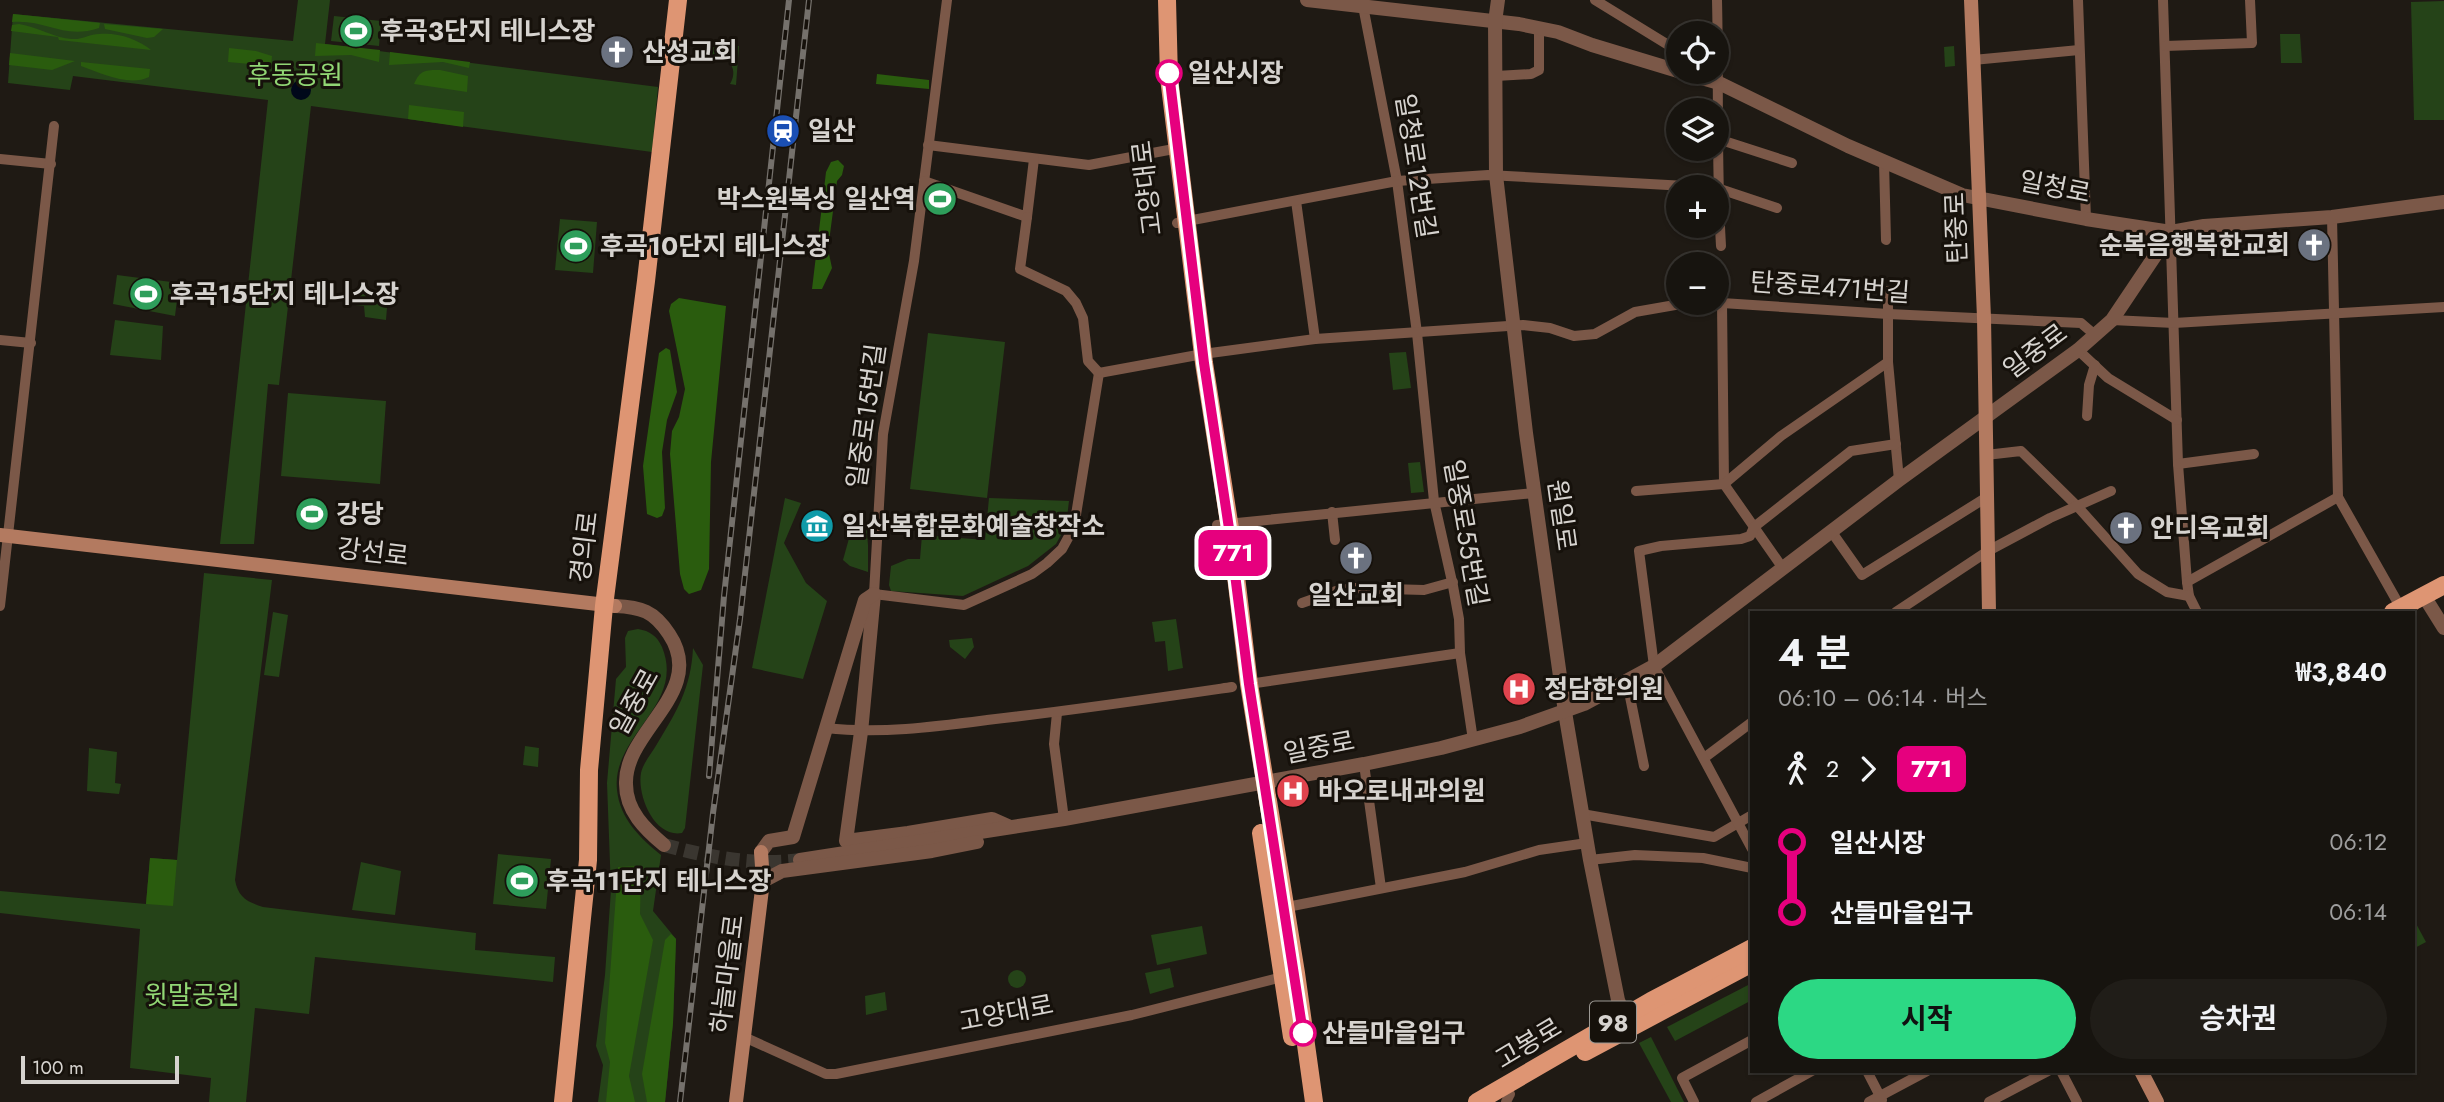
<!DOCTYPE html>
<html lang="ko">
<meta charset="utf-8">
<style>
body{margin:0;font-family:Jost,"Noto Sans KR",sans-serif;background:#201d18;color:#f1f3f6;height:100vh;display:flex;flex-direction:column;font-size:26px;white-space:nowrap}
*{box-sizing:border-box;margin:0}
p{font-size:23px;color:#9e9e9e}
.icon{flex:none;width:38px;height:38px;fill:none;stroke:currentColor;stroke-width:2;stroke-linecap:round;stroke-linejoin:round}
.map{position:relative;flex:1;overflow:hidden}
.panel{position:absolute;left:1750px;top:611px;width:665px;height:462px;display:flex;flex-direction:column;background:#17140f;border-radius:0px;box-shadow:0 2px 5px #0004,0 0 0 2px #36332f}
.panel>*{flex:none}
.badge{padding:0 14px;border-radius:10px;font-size:24px;line-height:46px}
.tools{position:absolute;left:1666px;top:21px;display:grid;gap:14px}
.tools a{display:grid;place-items:center;width:63px;height:63px;border-radius:50%;background:#17140f;box-shadow:0 2px 5px #0004,0 0 0 2px #36332f;font-size:35px}
.scale{position:absolute;left:21px;bottom:18px;width:158px;box-sizing:border-box;padding-left:7px;border:4px solid #d6d3cf;border-top:0;font-size:19px;line-height:24px;white-space:nowrap;color:#d6d3cf;-webkit-text-stroke:5px #16110b;paint-order:stroke}
.map>.badge{position:absolute;translate:-50% -50%;box-shadow:0 0 0 4px #fff}
.legs{display:flex;align-items:center;gap:10px;height:77px;padding:0 28px;font-size:23px}
.legs p{margin-inline-start:auto}
.overview{display:flex;align-items:center;justify-content:space-between;height:119px;padding:0 28px}
h1{font-size:38px;font-weight:700;line-height:52px}
.primary-button{display:flex;gap:14px;margin-top:auto;padding:14px 28px}
.primary-button a{flex:1;height:80px;border-radius:42px;background:#2cd884;color:#111;font-size:28px;font-weight:700;line-height:80px;text-align:center}
.primary-button a+a{background:#201d18;color:#f1f3f6}
ul{padding:0 28px;list-style:none}
li{display:flex;align-items:center;gap:24px;height:70px;font-size:26px}
li i{display:grid;place-items:center;width:10px;height:100%;margin:0 9px;background:currentColor}
li i::after{content:'';width:18px;height:18px;margin:-9px;border:5px solid;border-radius:50%;background:#17140f}
li p{margin-inline-start:auto}
li:first-child i{background:linear-gradient(#0000 50%,currentColor 0)}
li:last-child i{background:linear-gradient(currentColor 50%,#0000 0)}
.map>svg:first-child{display:block}
.green{fill:#254318}
.forest{fill:#2a5c0e}
.water{fill:#00081a}
.lines{fill:none;stroke-linecap:round;stroke-linejoin:round}
.tertiary-tunnel{stroke:#3a3630;stroke-width:14;stroke-dasharray:14 7;stroke-linecap:butt}
.minor{stroke:#7b5848;stroke-width:10}
.tertiary{stroke:#7b5848;stroke-width:14}
.secondary{stroke:#b37a60;stroke-width:14}
.primary{stroke:#de9573;stroke-width:18}
.rail-casing{stroke:#75716c;stroke-width:6}
.rail{stroke:#16110b;stroke-width:3.5;stroke-dasharray:10;stroke-linecap:butt}
.line-1-casing{stroke:#fff;stroke-width:16}
.line-1{stroke:#e6007e;stroke-width:10}
.stop-1-dot{fill:#fff;stroke:#e6007e;stroke-width:3.5}
.labels{text-anchor:middle;dominant-baseline:central;stroke-width:6;stroke-linejoin:round;paint-order:stroke}
.shield{fill:#16110b;stroke:#9c9994;stroke-width:2}
.shield-label{font-size:24px;font-weight:bold;fill:#d6d3cf}
.poi-label{font-size:26px;font-weight:bold;fill:#d6d3cf;stroke:#16110b;text-anchor:start}
.stop-label{font-size:26px;font-weight:bold;fill:#d6d3cf;stroke:#16110b;text-anchor:start}
.park-label{font-size:26px;fill:#91d674;stroke:#16110b}
.street-label{font-size:26px;fill:#d6d3cf;stroke:#16110b}
</style>
<div class="map">
<svg width="2444" height="1102" viewBox="0 0 2444 1102">
<rect width="100%" height="100%" fill="#1f1a14"/>
<g class="green">
<polygon points="298,0 330,0 325,44 658,87 652,152 311,106 279,385 268,384 254,544 220,544 268,100 73,76 70,90 8,83 13,14 293,41"/>
<polygon points="2444,1 2444,120 2414,120 2411,2"/>
<polygon points="334,16 381,21 379,46 331,41"/>
<polygon points="2280,34 2300,34 2302,63 2281,63"/>
<path d="M707 43 739 46 736 85 730 84C741 66 723 50 705 61Z"/>
<polygon points="1954,46 1955,66 1945,67 1944,47"/>
<polygon points="560,219 597,222 593,273 555,270"/>
<polygon points="117,275 179,283 175,316 113,304"/>
<polygon points="356,293 388,295 386,320 365,317 364,306 355,305"/>
<polygon points="115,320 163,326 161,360 110,355"/>
<polygon points="928,333 1005,342 987,498 910,489"/>
<polygon points="1406,352 1411,388 1393,390 1389,353"/>
<polygon points="288,393 386,401 380,484 281,476"/>
<polygon points="1420,462 1424,492 1411,493 1408,463"/>
<polygon points="785,498 801,503 784,543 806,583 827,601 803,679 752,668"/>
<polygon points="989,498 1069,501 1066,526 1056,544 1028,566 963,596 891,591 889,585 891,566 908,559 920,559 922,535 985,540"/>
<polygon points="865,513 868,545 868,572 850,566 843,560 853,524"/>
<path d="M204 573 272 580 235 880C238 897 247 902 263 907L476 933 475 950 555 957 553 982 315 957 309 1014 255 1008 246 1102H209L211 1078 130 1068 140 929 0 913V891L146 904 150 858 177 860Z"/>
<polygon points="273,612 288,615 279,677 264,675"/>
<polygon points="1176,619 1183,668 1168,671 1165,641 1155,642 1152,622"/>
<path d="M638 629C650 631 657 636 662 647 686 705 611 735 617 790 620 819 640 838 661 855L653 911 676 939 673 1023 665 1102H598L603 1065 596 1046 605 975 611 890 607 783 616 679 626 667 625 638 628 631Z"/>
<polygon points="972,638 974,647 965,659 950,647 949,640"/>
<path d="M693 648 703 665 685 828 682 833C654 838 637 795 641 773 643 763 652 753 657 744 677 711 691 688 693 648Z"/>
<polygon points="525,746 539,748 538,767 523,765"/>
<polygon points="89,748 117,752 115,783 121,784 119,794 87,791"/>
<polygon points="498,854 551,859 546,909 493,904"/>
<polygon points="361,862 401,871 395,915 352,910"/>
<polygon points="2413,918 2426,942 2413,949"/>
<polygon points="1202,926 1207,954 1157,965 1151,935"/>
<polygon points="1170,968 1174,987 1150,994 1145,973"/>
<circle cx="1017" cy="979" r="9"/>
<polygon points="1752,983 1752,1000 1675,1041 1667,1027"/>
<polygon points="885,992 887,1010 866,1015 865,996"/>
<polygon points="1651,1037 1684,1102 1671,1102 1639,1043"/>
</g>
<g class="forest">
<path d="M13 14 100 23 99 28C63 40 47 19 12 22Z"/>
<path d="M19 24C38 27 54 38 72 39 82 40 90 34 99 34 117 32 138 39 151 50L59 40 58 37 11 31 12 25Z"/>
<polygon points="104,24 163,29 154,37 147,38 105,29"/>
<polygon points="316,43 380,50 379,62 351,55 315,56"/>
<polygon points="229,48 256,51 272,56 271,66 228,62"/>
<polygon points="390,52 470,62 469,68 443,62 389,65"/>
<polygon points="10,53 75,61 52,70 9,65"/>
<path d="M81 62 150 69 149 77C129 87 101 73 81 66Z"/>
<path d="M440 70 468 76 467 92 414 84C420 70 425 70 440 70Z"/>
<polygon points="877,74 929,80 929,89 876,84"/>
<polygon points="409,105 464,112 463,127 408,119"/>
<polygon points="838,160 844,166 842,175 837,181 828,249 832,268 822,289 812,289 826,172 831,162"/>
<polygon points="679,298 726,306 711,462 709,569 701,590 689,594 684,589 680,574 670,454 672,431 679,417 685,389 669,311 671,304"/>
<polygon points="666,348 670,350 677,392 667,420 662,452 665,508 662,516 657,518 647,514 643,466 659,353"/>
<polygon points="150,858 177,860 173,906 146,904"/>
<polygon points="641,866 640,914 653,940 629,1076 635,1102 606,1102 610,1062 605,1043 618,867"/>
<polygon points="671,934 676,939 673,1023 665,1102 647,1102 642,1074 665,940"/>
</g>
<circle class="water" cx="301" cy="90" r="10"/>
<g class="lines">
<path class="tertiary-tunnel" d="M664 845C709 857 754 866 800 860"/>
<g class="minor">
<polyline points="947,0 914,261 883,434 874,594 964,605 1032,574 1047,563 1062,549 1074,527 1099,373"/>
<polyline points="1595,0 1678,51"/>
<path d="M1717 0C1719 82 1716 164 1721 246"/>
<polyline points="2078,0 2086,219"/>
<polyline points="2163,0 2178,464 2187,582 2189,596 2197,612"/>
<polyline points="1363,6 1397,181 1417,333 1434,501 1453,586 1459,619 1460,653 1473,740"/>
<polyline points="2165,46 2252,43 2250,0"/>
<polyline points="1973,60 2079,50"/>
<polyline points="1496,76 1531,74 1539,70 1539,28"/>
<polyline points="1718,139 1792,163"/>
<polyline points="928,145 1089,165 1179,148"/>
<polyline points="0,159 51,164"/>
<polyline points="1884,162 1886,240"/>
<polyline points="924,181 1027,217 1034,159"/>
<polyline points="1717,188 1777,208"/>
<polyline points="1296,201 1315,339"/>
<polyline points="1027,217 1020,269 1066,291 1076,303 1083,318 1088,361 1099,373"/>
<polyline points="2332,217 2338,497 2402,610"/>
<polyline points="1177,223 1397,181 1488,175 1704,187"/>
<polyline points="1888,291 1888,362 1899,480"/>
<polyline points="1722,303 1724,484 1782,567"/>
<polyline points="2112,320 2174,323 2444,307"/>
<polyline points="0,340 31,343"/>
<polyline points="2078,350 2108,378 2177,420"/>
<polyline points="1099,373 1203,354 1315,339 1523,325 1550,328 1574,336 1595,334 1635,312 1675,305 1722,303 1888,314 2081,323 2095,335"/>
<polyline points="2087,416 2089,385 2095,365"/>
<polyline points="1986,455 2021,451 2077,506 2138,574 2167,592 2189,596"/>
<polyline points="2178,464 2254,454"/>
<polyline points="1636,491 1724,484 1781,436 1888,362"/>
<polyline points="1332,512 1335,540"/>
<polyline points="1217,525 1534,493"/>
<polyline points="1831,531 1862,575 1987,497"/>
<polyline points="2187,582 2338,497"/>
<polyline points="1302,603 1336,591 1353,588 1424,590 1453,582"/>
<polyline points="0,606 54,126"/>
<polyline points="1896,612 1988,551 2050,518 2111,491"/>
<polyline points="1627,682 1644,766"/>
<polyline points="1249,684 1460,653"/>
<polyline points="1057,713 1054,744 1064,819"/>
<path d="M826 728C880 734 933 727 987 720 1069 711 1150 699 1232 687"/>
<polyline points="1704,758 1752,722"/>
<polyline points="1364,764 1381,888"/>
<polyline points="1582,814 1714,837 1752,815"/>
<polyline points="1752,849 1654,666 1639,551 1661,546 1741,539 1750,536 1754,527 1851,451 1896,444"/>
<polyline points="1590,860 1635,855 1703,858 1752,868"/>
<polyline points="1282,908 1465,872 1539,850 1587,843"/>
<polyline points="744,1037 826,1074 836,1074 1132,1015 1286,976"/>
<polyline points="1867,1071 1882,1100"/>
<polyline points="2061,1071 2077,1102"/>
<polyline points="1506,1102 1510,1094"/>
<polyline points="1694,1102 1682,1078 1752,1040"/>
<polyline points="1756,1102 1812,1071"/>
<polyline points="1869,1102 1927,1071"/>
<polyline points="1989,1102 2048,1071"/>
</g>
<g class="tertiary">
<polyline points="1307,0 1519,24 1558,32 1592,45 1678,71"/>
<polyline points="1498,0 1495,22 1496,175 1526,433 1565,712 1590,860 1618,1000 1627,1023"/>
<polyline points="1681,72 1719,83 1848,146 1962,195 2086,219 2171,232 2204,226 2332,217 2444,202"/>
<polyline points="874,594 861,732 846,841 908,833 992,819 1010,827"/>
<polyline points="2424,596 2444,628"/>
<path d="M615 606C641 607 654 611 669 634 708 692 624 730 626 784 626 811 645 829 664 845"/>
<polyline points="761,852 769,841 793,837 865,600 874,594"/>
<polyline points="800,860 1064,819 1364,764 1441,748 1520,727 1584,704 1654,666 1899,480 2078,350 2112,320 2171,232"/>
<polyline points="763,881 782,871 932,851 977,842"/>
</g>
<g class="secondary">
<polyline points="1971,0 1984,318 1989,612"/>
<polyline points="0,535 615,606"/>
<polyline points="2141,1071 2157,1102"/>
<polyline points="736,1102 763,881 761,852"/>
</g>
<g class="primary">
<polyline points="1167,0 1169,78 1204,363 1231,535 1249,684 1296,973 1314,1102"/>
<polyline points="2393,612 2444,585"/>
<polyline points="1261,833 1292,1037"/>
<polyline points="1585,1052 1752,963"/>
<polyline points="563,1102 588,860 589,770 604,606 646,281 678,0"/>
<polyline points="1477,1102 1651,1001 1752,948"/>
</g>
<g class="rail-casing">
<g id="rail">
<polyline points="709,776 724,596 789,0"/>
<polyline points="680,1102 713,813 740,619 809,0"/>
</g>
</g>
<use href="#rail" class="rail"/>
</g>
<g class="lines">
<g class="line-1-casing">
<polyline id="line-1" points="1169,73 1204,363 1230,535 1249,684 1303,1033"/>
</g>
<use href="#line-1" class="line-1"/>
</g>
<defs>
<g id="stadium-disc" transform="scale(1.75)"><circle r="9.5" fill="#2e9e5b" stroke="#16110b"/><path d="M0-5a6.5 5 0 1 0 0 10a6.5 5 0 1 0 0-10ZM-3.5-1.8h7v3.6h-7Z" fill="#fff"/></g>
<g id="church-disc" transform="scale(1.75)"><circle r="9.5" fill="#6b7280" stroke="#16110b"/><path d="M-1.2-6h2.4v3.5h3.3v2.4h-3.3V6h-2.4V-.1h-3.3v-2.4h3.3Z" fill="#fff"/></g>
<g id="station-disc" transform="scale(1.75)"><circle r="9.5" fill="#1a4fb4" stroke="#16110b"/><path d="M-3-6H3Q5-6 5-4V2Q5 4 3 4L4.5 6H3L1.5 4h-3L-3 6H-4.5L-3 4Q-5 4-5 2V-4Q-5-6-3-6ZM-3.5-4v3h7v-3ZM-3.5 1v1.5H-2V1ZM2 1v1.5H3.5V1Z" fill="#fff"/></g>
<g id="museum-disc" transform="scale(1.75)"><circle r="9.5" fill="#0f9aa8" stroke="#16110b"/><path d="M0-6L6-3V-2H-6V-3ZM-5-1h2V3h-2ZM-1-1h2V3h-2ZM3-1h2V3H3ZM-6 4H6V6H-6Z" fill="#fff"/></g>
<g id="hospital-disc" transform="scale(1.75)"><circle r="9.5" fill="#e0444e" stroke="#16110b"/><path d="M-5-5h3v3.5h4V-5h3V5h-3V1.5h-4V5h-3Z" fill="#fff"/></g>
</defs>
<g fill-rule="evenodd">
<use href="#stadium-disc" x="356" y="31"/>
<use href="#church-disc" x="617" y="52"/>
<use href="#station-disc" x="783" y="131"/>
<use href="#stadium-disc" x="940" y="199"/>
<use href="#church-disc" x="2314" y="245"/>
<use href="#stadium-disc" x="576" y="246"/>
<use href="#stadium-disc" x="146" y="294"/>
<use href="#stadium-disc" x="312" y="514"/>
<use href="#museum-disc" x="817" y="526"/>
<use href="#church-disc" x="2126" y="528"/>
<use href="#church-disc" x="1356" y="558"/>
<use href="#hospital-disc" x="1519" y="689"/>
<use href="#hospital-disc" x="1293" y="791"/>
<use href="#stadium-disc" x="522" y="881"/>
</g>
<g class="stop-1-dot">
<circle cx="1169" cy="73" r="12"/>
<circle cx="1303" cy="1033" r="12"/>
</g>
<g class="labels">
<rect class="shield" x="1590" y="1001.5" width="46" height="41" rx="5"/>
<g class="shield-label">
<text x="1613" y="1022">98</text>
</g>
<g class="poi-label">
<text x="380" y="31">후곡3단지 테니스장</text>
<text x="642" y="52">산성교회</text>
<text x="808" y="131">일산</text>
<text x="916" y="199" text-anchor="end">박스원복싱 일산역</text>
<text x="2290" y="245" text-anchor="end">순복음행복한교회</text>
<text x="600" y="246">후곡10단지 테니스장</text>
<text x="170" y="294">후곡15단지 테니스장</text>
<text x="336" y="514">강당</text>
<text x="842" y="526">일산복합문화예술창작소</text>
<text x="2150" y="528">안디옥교회</text>
<text x="1356" y="595" text-anchor="middle">일산교회</text>
<text x="1544" y="689">정담한의원</text>
<text x="1318" y="791">바오로내과의원</text>
<text x="546" y="881">후곡11단지 테니스장</text>
</g>
<g class="stop-label">
<text x="1188" y="73">일산시장</text>
<text x="1322" y="1033">산들마을입구</text>
</g>
<g class="park-label">
<text x="295" y="75">후동공원</text>
<text x="192" y="995">윗말공원</text>
</g>
<g class="street-label">
<text transform="translate(1416 166) rotate(81)">일청로12번길</text>
<text transform="translate(2055 187) rotate(11)">일청로</text>
<text transform="translate(1147 188) rotate(-97)">고양대로</text>
<text transform="translate(1956 228) rotate(-92)">탄중로</text>
<text transform="translate(1830 287) rotate(4)">탄중로471번길</text>
<text transform="translate(2035 351) rotate(-37)">일중로</text>
<text transform="translate(866 416) rotate(-82)">일중로15번길</text>
<text transform="translate(1562 515) rotate(82)">원일로</text>
<text transform="translate(1466 533) rotate(80)">일중로55번길</text>
<text transform="translate(584 547) rotate(-83)">경의로</text>
<text transform="translate(373 552) rotate(7)">강선로</text>
<text transform="translate(634 702) rotate(-61)">일중로</text>
<text transform="translate(1319 747) rotate(-11)">일중로</text>
<text transform="translate(727 974) rotate(-83)">하늘마을로</text>
<text transform="translate(1006 1013) rotate(-11)">고양대로</text>
<text transform="translate(1528 1043) rotate(-31)">고봉로</text>
</g>
</g>
</svg>
<div class="tools">
<a><svg class="icon" aria-label="locate" viewBox="0 0 24 24"><circle cx="12" cy="12" r="6"/><path d="M12 2v4M12 18v4M2 12h4M18 12h4"/></svg></a>
<a><svg class="icon" aria-label="layers" viewBox="0 0 24 24"><path d="M12 4l9 5-9 5-9-5zM3 14l9 5 9-5"/></svg></a>
<a>+</a>
<a>−</a>
</div>
<div class="scale">100 m</div>
<b class="badge" style="left:1233px;top:553px;background:#e6007e;color:#fff">771</b>
<section class="panel">
<div class="overview"><div><h1>4 분</h1><p>06:10 – 06:14 · 버스</p></div><b>₩3,840</b></div>
<div class="legs"><svg class="icon" aria-label="walk" viewBox="0 0 24 24"><circle cx="13" cy="4" r="2"/><path d="M13 8l-2 6 4 7M11 14l-3 7M7 12l3-4h3l4 4"/></svg>2<svg class="icon" aria-label="forward" viewBox="0 0 24 24"><path d="M9 5l7 7-7 7"/></svg><b class="badge" style="background:#e6007e;color:#fff">771</b></div>
<ul>
<li><i style="color:#e6007e"></i><b>일산시장</b><p>06:12</p></li>
<li><i style="color:#e6007e"></i><b>산들마을입구</b><p>06:14</p></li>
</ul>
<div class="primary-button"><a>시작</a><a>승차권</a></div>
</section>
</div>
